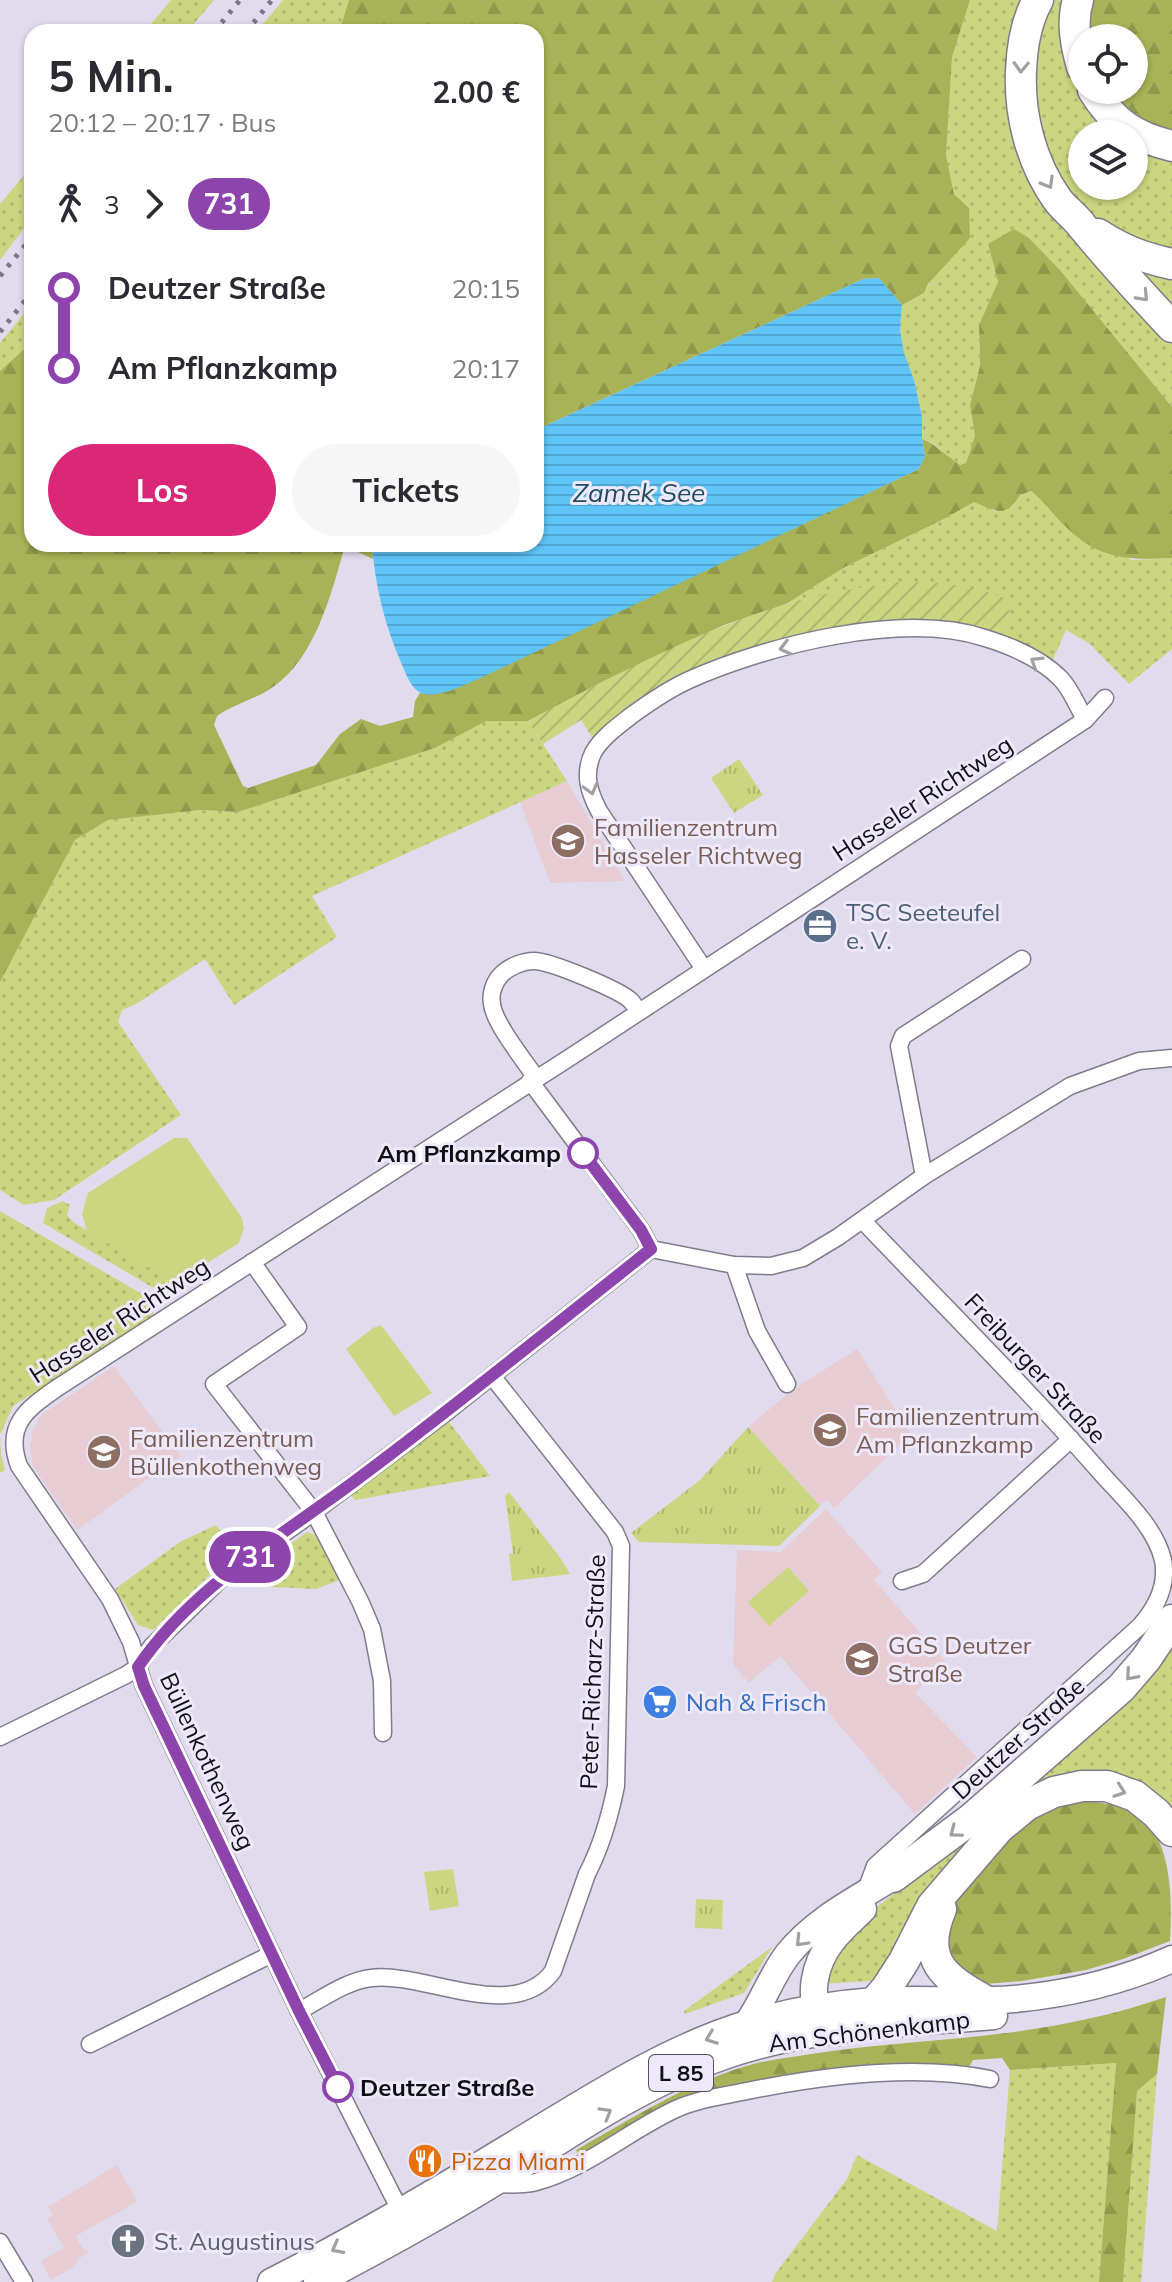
<!DOCTYPE html>
<html lang="de">
<meta charset="utf-8">
<style>
body{margin:0;font-family:Mulish,sans-serif;background:#f7f7f7;color:#2b2b33;height:100vh;display:flex;flex-direction:column;font-size:30px;white-space:nowrap}
*{box-sizing:border-box;margin:0}
p{font-size:26px;color:#7c7c81}
.icon{flex:none;width:44px;height:44px;fill:none;stroke:currentColor;stroke-width:2;stroke-linecap:round;stroke-linejoin:round}
.map{position:relative;flex:1;overflow:hidden}
.sheet{position:absolute;left:24px;top:24px;width:520px;height:528px;display:flex;flex-direction:column;background:#fff;border-radius:24px;box-shadow:0 2px 6px #0004}
.sheet>*{flex:none}
.badge{padding:0 16px;border-radius:26px;font-size:28px;line-height:52px}
.buttons{position:absolute;left:1068px;top:24px;display:grid;gap:16px}
.buttons a{display:grid;place-items:center;width:80px;height:80px;border-radius:50%;background:#fff;box-shadow:0 2px 6px #0004;font-size:40px}
.map>.badge{position:absolute;translate:-50% -50%;box-shadow:0 0 0 4px #fff}
.legs{display:flex;align-items:center;gap:12px;height:88px;padding:0 24px;font-size:26px}
.legs p{margin-inline-start:auto}
.overview{display:flex;align-items:center;justify-content:space-between;height:136px;padding:0 24px}
h1{font-size:44px;font-weight:700;line-height:60px}
.button{display:flex;gap:16px;margin-top:auto;padding:16px 24px}
.button a{flex:1;height:92px;border-radius:48px;background:#db2777;color:#fff;font-size:32px;font-weight:700;line-height:92px;text-align:center}
.button a+a{background:#f7f7f7;color:#2b2b33}
ul{padding:0 24px;list-style:none}
li{display:flex;align-items:center;gap:28px;height:80px;font-size:30px}
li i{display:grid;place-items:center;width:12px;height:100%;margin:0 10px;background:currentColor}
li i::after{content:'';width:20px;height:20px;margin:-10px;border:6px solid;border-radius:50%;background:#fff}
li p{margin-inline-start:auto}
li:first-child i{background:linear-gradient(#0000 50%,currentColor 0)}
li:last-child i{background:linear-gradient(currentColor 50%,#0000 0)}
.map>svg:first-child{display:block}
.education{fill:#e7cdd3}
.grass{fill:url(#grass-dots);fill-rule:evenodd}
.forest{fill:url(#forest-firs)}
.park{fill:url(#park-tufts)}
.garden{fill:url(#garden-furrows)}
.pitch{fill:#cbd680}
.water{fill:url(#water-rules)}
.lines{fill:none;stroke-linecap:round;stroke-linejoin:round}
.minor-casing{stroke:#807b8c;stroke-width:19}
.primary-casing{stroke:#807b8c;stroke-width:29}
.motorway-casing{stroke:#807b8c;stroke-width:33}
.minor{stroke:#fff;stroke-width:16}
.primary{stroke:#fff;stroke-width:26}
.motorway{stroke:#fff;stroke-width:30}
.rail{stroke:#7c7885;stroke-width:5;stroke-dasharray:4 8;stroke-linecap:butt}
.oneway{stroke:#a09fa2}
.line-1-casing{stroke:#fff;stroke-width:18}
.line-1{stroke:#8e44ad;stroke-width:12}
.stop-1-dot{fill:#fff;stroke:#8e44ad;stroke-width:4}
.labels{text-anchor:middle;dominant-baseline:central;stroke-width:6;stroke-linejoin:round;paint-order:stroke}
.shield{fill:#eee8fb;stroke:#53505b;stroke-width:2}
.shield-label{font-size:22px;font-weight:bold;fill:#110f16}
.street-label{font-size:24px;fill:#110f16;stroke:#eee8fb}
.education-label{font-size:24px;fill:#785e54;stroke:#eee8fb;text-anchor:start}
.service-label{font-size:24px;fill:#4e5e75;stroke:#eee8fb;text-anchor:start}
.stop-label{font-size:24px;font-weight:bold;fill:#110f16;stroke:#eee8fb;text-anchor:end}
.shop-label{font-size:24px;fill:#366cbe;stroke:#eee8fb;text-anchor:start}
.food-label{font-size:24px;fill:#c56008;stroke:#eee8fb;text-anchor:start}
.worship-label{font-size:24px;fill:#5b616d;stroke:#eee8fb;text-anchor:start}
.water-label{font-size:26px;font-style:italic;fill:#214c61;stroke:#eee8fb}
</style>
<div class="map">
<svg width="1172" height="2282" viewBox="0 0 1172 2282">
<defs>
<pattern id="grass-dots" width="8" height="8" patternUnits="userSpaceOnUse" patternTransform="scale(2)"><rect width="8" height="8" fill="#cbd680"/><path d="M2 2h.1M6 6h.1" fill="none" stroke="#adb66e" stroke-width="1.8" stroke-linecap="round"/></pattern>
<pattern id="forest-firs" width="22" height="20" patternUnits="userSpaceOnUse" patternTransform="scale(2)"><rect width="22" height="20" fill="#a8b357"/><path d="M5 1l3.5 6h-7zM16 11l3.5 6h-7z" fill="#90994b"/></pattern>
<pattern id="park-tufts" width="24" height="20" patternUnits="userSpaceOnUse" patternTransform="scale(2)"><rect width="24" height="20" fill="#cbd680"/><path d="M3 7l-1-3M5 7V3M7 7l1-3M15 17l-1-3M17 17v-4M19 17l1-3" fill="none" stroke="#adb66e"/></pattern>
<pattern id="garden-furrows" width="10" height="10" patternUnits="userSpaceOnUse" patternTransform="scale(2)"><rect width="10" height="10" fill="#cbd680"/><path d="M-1 1l2-2M0 10L10 0M9 11l2-2" fill="none" stroke="#adb66e"/></pattern>
<pattern id="water-rules" width="6" height="5" patternUnits="userSpaceOnUse" patternTransform="scale(2)"><rect width="6" height="5" fill="#60c4f6"/><path d="M0 2.5h6" fill="none" stroke="#52a7d2"/></pattern>
</defs>
<rect width="100%" height="100%" fill="#e1dbee"/>
<g class="education">
<polygon points="567,781 625,881 550,883 520,802"/>
<polygon points="857,1349 911,1434 834,1508 827,1500 820,1506 748,1427 791,1391"/>
<polygon points="114,1366 180,1456 77,1530 33,1467 30,1448 33,1430 41,1415"/>
<polygon points="826,1509 882,1572 874,1580 945,1661 915,1693 977,1757 915,1814 780,1656 749,1683 733,1664 737,1550 780,1552"/>
<polygon points="117,2165 137,2202 76,2236 83,2250 86,2249 88,2253 78,2259 75,2266 51,2280 41,2261 64,2248 47,2219 53,2215 48,2207"/>
</g>
<g class="grass">
<polygon points="171,0 214,0 187,32 144,32"/>
<polygon points="283,0 349,0 339,32 256,32"/>
<path d="M970 0H1089L1082 90 1172 137V407L1060 270 1029 238 988 244 998 283 979 325 980 366 970 405 975 436 966 463 960 465 932 443 922 439V416L914 380 904 353 900 330 902 305 924 293 969 208 954 194 946 155 952 57ZM1082 134H1134V186H1082Z"/>
<polygon points="32,166 32,218 0,260 0,204"/>
<polygon points="32,304 32,342 0,371 0,343"/>
<polygon points="1031,491 1046,503 1067,527 1132,560 1172,558 1172,649 1129,684 1090,644 1066,630 1050,666 998,639 1013,601 919,584 898,582 855,589 786,604 845,567 942,520 975,501 995,511 1013,506 1020,495"/>
<polygon points="486,720 528,721 567,781 312,896 337,937 234,1005 205,959 136,1004 122,1010 118,1022 181,1115 54,1200 24,1205 0,1190 0,982 75,840 108,820 114,819 201,810 238,812 435,748"/>
<polygon points="63,1201 70,1205 67,1215 73,1222 175,1283 176,1292 169,1297 43,1223 47,1208"/>
<polygon points="0,1211 152,1300 153,1317 13,1406 0,1435 1,1455 5,1470 0,1473"/>
<polygon points="449,1422 490,1476 355,1500 351,1495"/>
<polygon points="216,1525 237,1552 224,1561 153,1630 138,1625 115,1589 180,1542"/>
<polygon points="307,1532 315,1535 339,1580 316,1589 252,1586 245,1577"/>
<polygon points="1172,1634 1172,1821 1168,1815 1046,1787 883,1980 823,1984 825,1971 865,1916 903,1887"/>
<polygon points="772,1947 744,1993 685,2014 684,2011"/>
<polygon points="1116,2063 1099,2282 772,2282 775,2274 847,2179 857,2155 997,2231 1010,2070"/>
<polygon points="1157,2074 1141,2282 1123,2282 1137,2091"/>
</g>
<g class="forest">
<polygon points="349,0 970,0 952,57 946,155 954,194 969,208 970,238 928,284 924,293 902,305 879,278 863,279 536,430 536,32 339,32"/>
<polygon points="1089,0 1172,0 1172,137 1145,126 1104,90 1134,90 1134,38 1086,38"/>
<path d="M1014 229 1029 238 1060 270 1172 407V558C1128 560 1100 560 1066 527 1053 515 1046 503 1031 491L1020 495C1006 519 996 511 974 502L942 520 845 567 786 604 724 625 608 679 528 721H486L435 748 238 812 201 810 108 820 75 840 0 982V371L32 342V544H372L373 559 349 548 344 549C331 595 315 658 273 687 256 699 234 704 217 716L214 725 243 786 248 788 316 765 340 734 361 719 380 726 413 717 415 701 420 693 449 691 919 469 925 456 922 439 931 443 960 465 966 463 975 436 970 405 980 366 979 325 998 282 988 244Z"/>
<path d="M1075 1800C1088 1801 1125 1805 1136 1811 1141 1813 1145 1819 1149 1823 1172 1856 1172 1900 1170 1941L1123 1959 1086 1970 1022 1981 986 1984 969 1979 950 1956 946 1944 954 1904 977 1874 1029 1820 1054 1806Z"/>
<path d="M1166 1997 1157 2074 1137 2091 1123 2282H1099L1116 2063 1010 2070 1002 2058 973 2060 969 2067 894 2068 735 2086 580 2157 576 2150C634 2117 692 2080 757 2063 775 2059 793 2057 811 2054 868 2045 924 2042 981 2036 1045 2029 1105 2018 1166 1997Z"/>
</g>
<g class="park">
<polygon points="739,759 763,795 734,813 711,778"/>
<polygon points="748,1427 820,1506 779,1546 639,1542 631,1533 700,1480"/>
<polygon points="509,1492 559,1556 570,1574 512,1581 509,1554 513,1553 505,1496"/>
<polygon points="453,1869 459,1906 430,1911 424,1872"/>
<polygon points="696,1899 723,1900 722,1929 695,1928"/>
</g>
<path class="garden" d="M898 582 944 583 988 592 1013 601 998 639 899 625 684 679 595 742 581 720 543 744 528 721C610 678 694 632 784 605 821 593 860 588 898 582Z"/>
<g class="pitch">
<polygon points="174,1138 187,1138 242,1218 244,1228 239,1243 175,1283 87,1231 82,1214 88,1193"/>
<polygon points="381,1325 432,1393 394,1416 346,1349 373,1328"/>
<polygon points="788,1567 809,1591 769,1626 748,1602"/>
</g>
<path class="water" d="M879 278 902 305 900 330 904 353 914 380 922 416V439L925 456 919 469 489 674C473 681 441 698 424 694 412 691 407 676 402 665 385 626 375 587 372 544H536V430L863 279Z"/>
<g class="lines">
<g class="minor-casing">
<g id="minor">
<path d="M704 969 599 811C589 792 583 774 593 753 601 738 618 726 632 715 650 702 669 689 689 680 767 645 903 611 985 638 1011 646 1041 659 1060 678 1071 689 1078 707 1085 720"/>
<path d="M536 1078C524 1060 494 1023 492 1004 490 994 494 982 501 975 508 967 523 961 534 961 550 961 620 990 631 1001 634 1004 636 1008 638 1011"/>
<polyline points="530,1081 641,1230 651,1249"/>
<polyline points="924,1176 899,1046 903,1036 1022,959"/>
<path d="M863 1221C942 1304 1024 1385 1100 1472 1123 1498 1155 1526 1163 1560 1168 1586 1156 1608 1140 1626L875 1866 865 1893"/>
<polyline points="252,1262 298,1327 214,1384 314,1512 360,1601 372,1629 382,1681 383,1733"/>
<polyline points="734,1265 757,1331 787,1384"/>
<polyline points="902,1581 923,1574 1071,1439"/>
<polyline points="0,1737 126,1675 138,1667 152,1646 226,1574 314,1512 444,1414 651,1249 734,1265 771,1266 803,1258 838,1237 924,1176 1070,1086 1139,1061 1172,1058"/>
<path d="M299 2011C322 1999 346 1981 371 1978 424 1971 514 2025 553 1971L587 1874C601 1847 610 1816 616 1786L621 1546 615 1532 492 1376"/>
<polyline points="90,2044 272,1954"/>
<path d="M493 2184C507 2184 522 2186 536 2182 588 2168 628 2131 676 2109 698 2099 723 2096 747 2091 821 2076 915 2064 990 2079"/>
<path d="M405 2220 299 2011 144 1686 131 1642 110 1599 19 1466C4 1425 27 1409 57 1388L572 1056 1085 720 1105 698"/>
<polyline points="0,2242 24,2282"/>
</g>
</g>
<g class="primary-casing">
<g id="primary">
<path d="M825 2022C805 1999 815 1963 832 1941 841 1929 853 1919 863 1909"/>
<path d="M747 2024C763 2002 771 1976 788 1954 815 1920 857 1899 893 1877"/>
<path d="M271 2282C352 2241 431 2195 508 2148 585 2102 663 2049 750 2023 791 2011 833 2004 875 2001 921 1998 968 2003 1014 1999 1068 1994 1123 1981 1172 1959"/>
<path d="M317 2282C376 2251 435 2219 492 2184 563 2139 633 2090 713 2060 802 2026 900 2024 994 2016"/>
</g>
</g>
<g class="motorway-casing">
<g id="motorway">
<path d="M1038 0C1026 21 1022 47 1021 71 1019 115 1031 162 1057 199 1064 209 1075 216 1082 226 1111 261 1141 294 1172 327"/>
<path d="M1078 0C1071 22 1076 45 1082 67"/>
<path d="M1093 90C1113 123 1135 137 1172 146"/>
<path d="M1098 234C1122 250 1144 258 1172 264"/>
<polyline points="893,1877 971,1819 1121,1688 1146,1659 1172,1620"/>
<path d="M941 1909C920 1960 943 1977 984 2000"/>
<polyline points="838,2030 863,2015 886,1989 904,1961 932,1906 999,1828 1027,1805 1054,1792 1082,1786 1107,1786 1135,1796 1156,1813 1172,1831"/>
</g>
</g>
<use href="#minor" class="minor"/>
<use href="#primary" class="primary"/>
<use href="#motorway" class="motorway"/>
<g class="rail">
<polyline points="214,32 240,0"/>
<polyline points="246,32 272,0"/>
<polyline points="0,276 32,237"/>
<polyline points="0,332 32,292"/>
</g>
</g>
<defs><path id="oneway-chevron" d="M-2-3.5L2.5 0L-2 3.5" fill="none" stroke-width="1.6" stroke-linecap="round" stroke-linejoin="round" transform="scale(2)"/></defs>
<g class="oneway">
<use href="#oneway-chevron" transform="translate(1021 67) rotate(92)"/>
<use href="#oneway-chevron" transform="translate(1048 183) rotate(60)"/>
<use href="#oneway-chevron" transform="translate(1143 296) rotate(47)"/>
<use href="#oneway-chevron" transform="translate(785 648) rotate(166)"/>
<use href="#oneway-chevron" transform="translate(1036 662) rotate(-148)"/>
<use href="#oneway-chevron" transform="translate(591 789) rotate(75)"/>
<use href="#oneway-chevron" transform="translate(1131 1675) rotate(131)"/>
<use href="#oneway-chevron" transform="translate(1120 1791) rotate(19)"/>
<use href="#oneway-chevron" transform="translate(955 1832) rotate(143)"/>
<use href="#oneway-chevron" transform="translate(801 1941) rotate(134)"/>
<use href="#oneway-chevron" transform="translate(711 2038) rotate(159)"/>
<use href="#oneway-chevron" transform="translate(606 2113) rotate(-30)"/>
<use href="#oneway-chevron" transform="translate(337 2248) rotate(152)"/>
</g>
<g class="lines">
<g class="line-1-casing">
<path id="line-1" d="M338 2087 299 2011 144 1686 138 1667C193 1586 282 1536 359 1478 458 1404 554 1326 651 1249L641 1230 583 1153"/>
</g>
<use href="#line-1" class="line-1"/>
</g>
<defs>
<g id="school-disc" transform="scale(1.8)"><circle r="9.5" fill="#8d6e63" stroke="#eee8fb"/><path d="M0-5L7-2L0 1L-7-2ZM-4 1L0 2.5L4 1V4Q0 6-4 4Z" fill="#fff"/></g>
<g id="office-disc" transform="scale(1.8)"><circle r="9.5" fill="#5c6f8a" stroke="#eee8fb"/><path d="M-6-3h4V-5.5h4V-3h4V5H-6ZM-1-4.5V-3h2v-1.5ZM-6 0V1H6V0Z" fill="#fff"/></g>
<g id="supermarket-disc" transform="scale(1.8)"><circle r="9.5" fill="#3f7fe0" stroke="#eee8fb"/><path d="M-6-5.5h2.5l.6 2H6L4.5 2H-2.5L-4.4-4H-6ZM-1.5 3.2a1.3 1.3 0 1 0 .1 0ZM3 3.2a1.3 1.3 0 1 0 .1 0Z" fill="#fff"/></g>
<g id="restaurant-disc" transform="scale(1.8)"><circle r="9.5" fill="#e8710a" stroke="#eee8fb"/><path d="M-5-6h1v4h1v-4h1v4h1v-4h1v5L-1.5 .5V6h-2V.5L-5-1ZM5-6V6H3V1.5H1.5Q1.5-4 5-6Z" fill="#fff"/></g>
<g id="church-disc" transform="scale(1.8)"><circle r="9.5" fill="#6b7280" stroke="#eee8fb"/><path d="M-1.2-6h2.4v3.5h3.3v2.4h-3.3V6h-2.4V-.1h-3.3v-2.4h3.3Z" fill="#fff"/></g>
</defs>
<g fill-rule="evenodd">
<use href="#school-disc" x="568" y="841"/>
<use href="#office-disc" x="820" y="926"/>
<use href="#school-disc" x="830" y="1430"/>
<use href="#school-disc" x="104" y="1452"/>
<use href="#school-disc" x="862" y="1659"/>
<use href="#supermarket-disc" x="660" y="1702"/>
<use href="#restaurant-disc" x="425" y="2161"/>
<use href="#church-disc" x="128" y="2241"/>
</g>
<g class="stop-1-dot">
<circle cx="583" cy="1153" r="14"/>
<circle cx="338" cy="2087" r="14"/>
</g>
<g class="labels">
<rect class="shield" x="649" y="2055" width="64" height="36" rx="6"/>
<g class="shield-label">
<text x="681" y="2073">L 85</text>
</g>
<g class="street-label">
<text transform="translate(922 798) rotate(-33)">Hasseler Richtweg</text>
<text transform="translate(119 1320) rotate(-33)">Hasseler Richtweg</text>
<text transform="translate(1036 1368) rotate(47)">Freiburger Straße</text>
<text transform="translate(592 1672) rotate(-88)">Peter-Richarz-Straße</text>
<text transform="translate(1018 1738) rotate(-42)">Deutzer Straße</text>
<text transform="translate(208 1761) rotate(65)">Büllenkothenweg</text>
<text transform="translate(869 2031) rotate(-7)">Am Schönenkamp</text>
</g>
<g class="education-label">
<text x="594" y="827">Familienzentrum<tspan x="594" dy="28">Hasseler Richtweg</tspan></text>
<text x="856" y="1416">Familienzentrum<tspan x="856" dy="28">Am Pflanzkamp</tspan></text>
<text x="130" y="1438">Familienzentrum<tspan x="130" dy="28">Büllenkothenweg</tspan></text>
<text x="888" y="1645">GGS Deutzer<tspan x="888" dy="28">Straße</tspan></text>
</g>
<g class="service-label">
<text x="846" y="912">TSC Seeteufel<tspan x="846" dy="28">e. V.</tspan></text>
</g>
<g class="stop-label">
<text x="561" y="1153">Am Pflanzkamp</text>
<text x="360" y="2087" text-anchor="start">Deutzer Straße</text>
</g>
<g class="shop-label">
<text x="686" y="1702">Nah &amp; Frisch</text>
</g>
<g class="food-label">
<text x="451" y="2161">Pizza Miami</text>
</g>
<g class="worship-label">
<text x="154" y="2241">St. Augustinus</text>
</g>
<g class="water-label">
<text x="639" y="492">Zamek See</text>
</g>
</g>
</svg>
<div class="buttons">
<a><svg class="icon" aria-label="locate" viewBox="0 0 24 24"><circle cx="12" cy="12" r="6"/><path d="M12 2v4M12 18v4M2 12h4M18 12h4"/></svg></a>
<a><svg class="icon" aria-label="layers" viewBox="0 0 24 24"><path d="M12 4l9 5-9 5-9-5zM3 14l9 5 9-5"/></svg></a>
</div>
<b class="badge" style="left:250px;top:1557px;background:#8e44ad;color:#fff">731</b>
<section class="sheet">
<div class="overview"><div><h1>5 Min.</h1><p>20:12 – 20:17 · Bus</p></div><b>2.00 €</b></div>
<div class="legs"><svg class="icon" aria-label="walk" viewBox="0 0 24 24"><circle cx="13" cy="4" r="2"/><path d="M13 8l-2 6 4 7M11 14l-3 7M7 12l3-4h3l4 4"/></svg>3<svg class="icon" aria-label="forward" viewBox="0 0 24 24"><path d="M9 5l7 7-7 7"/></svg><b class="badge" style="background:#8e44ad;color:#fff">731</b></div>
<ul>
<li><i style="color:#8e44ad"></i><b>Deutzer Straße</b><p>20:15</p></li>
<li><i style="color:#8e44ad"></i><b>Am Pflanzkamp</b><p>20:17</p></li>
</ul>
<div class="button"><a>Los</a><a>Tickets</a></div>
</section>
</div>
